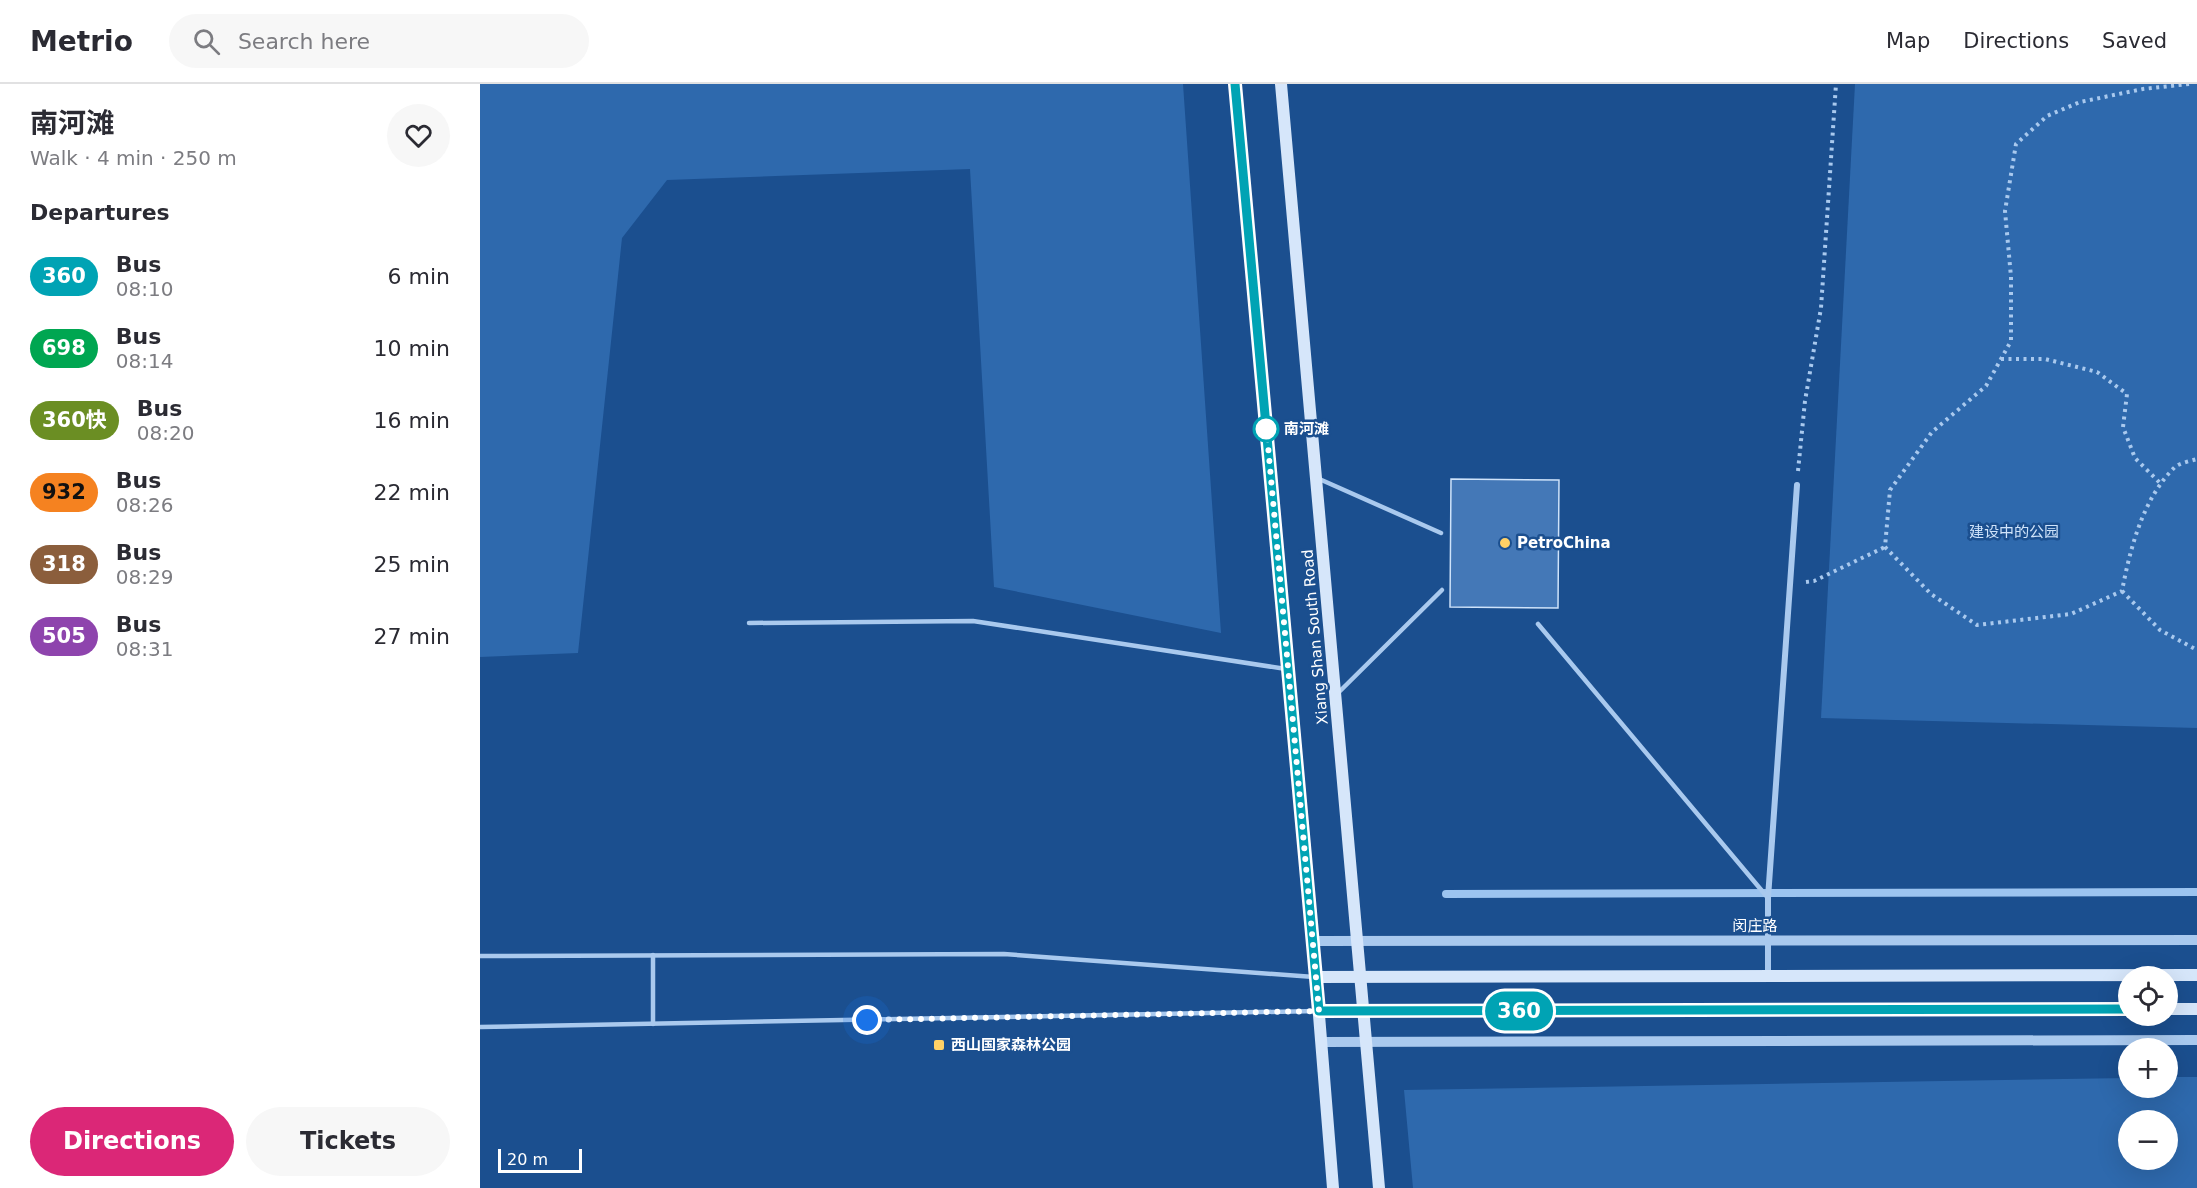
<!DOCTYPE html>
<meta charset="utf-8">
<style>
body{margin:0;font-family:"DejaVu Sans","Noto Sans SC",sans-serif;background:#f7f7f7;color:#2b2b33;height:100vh;display:flex;flex-direction:column;font-size:22px;white-space:nowrap}
*{box-sizing:border-box;margin:0}
p{font-size:20px;color:#7c7c81}
.icon{flex:none;width:33px;height:33px;fill:none;stroke:currentColor;stroke-width:2;stroke-linecap:round;stroke-linejoin:round}
.map{position:relative;flex:1;overflow:hidden}
.drawer{display:flex;flex-direction:column;background:#fff;width:480px}
.drawer>*{flex:none}
.badge{padding:0 12px;border-radius:20px;font-size:21px;line-height:39px}
.tools{position:absolute;left:1638px;top:882px;display:grid;gap:12px}
.tools a{display:grid;place-items:center;width:60px;height:60px;border-radius:50%;background:#fff;box-shadow:0 6px 24px #0002;font-size:30px}
.scale{position:absolute;left:18px;bottom:15px;width:84px;box-sizing:border-box;padding-left:6px;border:3px solid #fff;border-top:0;font-size:16px;line-height:21px;white-space:nowrap;color:#fff;-webkit-text-stroke:4px #1b4f8f;paint-order:stroke}
.you{position:absolute;width:30px;height:30px;margin:-15px;border:4px solid #fff;border-radius:50%;background:#1a73e8;box-shadow:0 0 0 9px #1a73e833}
.map>.badge{position:absolute;translate:-50% -50%;box-shadow:0 0 0 3px #fff}
h2{padding:0 30px;font-size:22px;line-height:54px}
.round{display:grid;place-items:center;flex:none;width:63px;height:63px;border-radius:32px;background:#f7f7f7}
.head{display:flex;align-items:center;justify-content:space-between;height:102px;padding:0 30px}
h1{font-size:28px;font-weight:700;line-height:45px}
.cta{display:flex;gap:12px;margin-top:auto;padding:12px 30px}
.cta a{flex:1;height:69px;border-radius:36px;background:#db2777;color:#fff;font-size:24px;font-weight:700;line-height:69px;text-align:center}
.cta a+a{background:#f7f7f7;color:#2b2b33}
ul{padding:0;list-style:none}
li{display:flex;align-items:center;gap:18px;height:72px;padding:0 30px}
li div{flex:1}
li b{display:block;font-size:22px}
li em{font-style:normal}
li .badge{min-width:66px;font-weight:700;text-align:center}
header{display:flex;align-items:center;gap:36px;box-sizing:border-box;height:84px;padding:0 30px;background:#fff;border-bottom:2px solid #e1e1e2}
header strong{font-size:28px}
nav{display:flex;gap:33px;margin-inline-start:auto;font-size:21px}
.search{width:420px;height:54px;background:#f7f7f7;display:flex;align-items:center;gap:15px;box-sizing:border-box;padding:0 21px;border-radius:33px;color:#7c7c81;font-size:22px}
main{display:flex;flex:1;min-height:0}
.map>svg:first-child{display:block}
.green{fill:#2e69ad;fill-rule:evenodd}
.lines{fill:none;stroke-linecap:round;stroke-linejoin:round}
.stream{stroke:#9cc4f0;stroke-width:8}
.building{fill:#4478b7;stroke:#cfe3fa;stroke-width:1.5}
.path{stroke:#a9c9ee;stroke-width:4;stroke-dasharray:3 4.5;stroke-linecap:butt}
.service{stroke:#a9c9ee;stroke-width:4.5}
.minor{stroke:#a9c9ee;stroke-width:6}
.tertiary{stroke:#a9c9ee;stroke-width:10}
.secondary{stroke:#d6e6fa;stroke-width:12}
.line-casing{stroke:#fff;stroke-width:14}
.line{stroke:#00a3b4;stroke-width:9}
.walk{stroke:#fff;stroke-width:6;stroke-dasharray:0 10.8}
.stop-dot{fill:#fff;stroke:#00a3b4;stroke-width:3}
.poi-dot{fill:#ffd166;stroke:#1b4f8f;stroke-width:2}
.labels{text-anchor:middle;dominant-baseline:central;stroke-width:5;stroke-linejoin:round;paint-order:stroke}
.stop-label{font-size:15px;font-weight:bold;fill:#fff;stroke:#1b4f8f;text-anchor:start}
.park-label{font-size:15px;fill:#cfe3fa;stroke:#1b4f8f}
.poi-label{font-size:15px;font-weight:bold;fill:#fff;stroke:#1b4f8f;text-anchor:start}
.street-label{font-size:15px;fill:#fff;stroke:#1b4f8f}
</style>
<header>
<strong>Metrio</strong>
<div class="search"><svg class="icon" aria-label="search" viewBox="0 0 24 24"><circle cx="10" cy="10" r="6"/><path d="M15 15l6 6"/></svg>Search here</div>
<nav><a>Map</a><a>Directions</a><a>Saved</a></nav>
</header>
<main>
<section class="drawer">
<div class="head"><div><h1>南河滩</h1><p>Walk · 4 min · 250 m</p></div><a class="round"><svg class="icon" aria-label="heart" viewBox="0 0 24 24"><path d="M12 20l-8-8c-3-5 5-10 8-4 3-6 11-1 8 4z"/></svg></a></div>
<h2>Departures</h2>
<ul>
<li><span class="badge" style="background:#00a3b4;color:#fff">360</span><div><b>Bus</b><p>08:10</p></div><em>6 min</em></li>
<li><span class="badge" style="background:#00a651;color:#fff">698</span><div><b>Bus</b><p>08:14</p></div><em>10 min</em></li>
<li><span class="badge" style="background:#6b8e23;color:#fff">360快</span><div><b>Bus</b><p>08:20</p></div><em>16 min</em></li>
<li><span class="badge" style="background:#f58220;color:#111">932</span><div><b>Bus</b><p>08:26</p></div><em>22 min</em></li>
<li><span class="badge" style="background:#8b5e3c;color:#fff">318</span><div><b>Bus</b><p>08:29</p></div><em>25 min</em></li>
<li><span class="badge" style="background:#8e44ad;color:#fff">505</span><div><b>Bus</b><p>08:31</p></div><em>27 min</em></li>
</ul>
<div class="cta"><a>Directions</a><a>Tickets</a></div>
</section>
<div class="map">
<svg width="1717" height="1104" viewBox="0 0 1717 1104">
<rect width="100%" height="100%" fill="#1b4f8f"/>
<g class="green">
<polygon points="0,0 703,0 741,549 514,503 490,85 187,96 142,154 98,569 0,573"/>
<polygon points="1375,0 1717,0 1717,644 1341,634"/>
<path d="M1688 993H1717V1104H933L924 1006 1648 994V1004H1688ZM1688 1036V1076H1648V1036Z"/>
</g>
<g class="lines">
<polyline class="stream" points="966,810 1717,808"/>
</g>
<polygon class="building" points="971,395 1079,396 1078,524 970,523"/>
<g class="lines">
<g class="path">
<path d="M1709 0 1663 5 1600 18 1567 32 1536 60 1525 127 1531 193V257L1506 302 1452 348 1410 406 1405 463 1451 510 1497 541 1591 530 1642 507C1650 465 1663 414 1695 383 1700 379 1710 377 1717 375"/>
<polyline points="1521,275 1565,275 1617,288 1647,310 1643,343 1655,374 1682,401"/>
<polyline points="1318,387 1325,317 1341,224 1356,0"/>
<polyline points="1326,498 1334,497 1405,463"/>
<polyline points="1642,507 1680,546 1717,566"/>
</g>
<g class="service">
<polyline points="837,394 961,449"/>
<polyline points="269,539 493,537 806,585"/>
<polyline points="1058,540 1288,814"/>
<polyline points="857,610 962,506"/>
<polyline points="173,871 173,940"/>
<polyline points="0,872 524,870 834,893"/>
<polyline points="0,943 837,927"/>
</g>
<polyline class="minor" points="1288,892 1288,814 1317,401"/>
<g class="tertiary">
<polyline points="833,857 1717,856"/>
<polyline points="842,958 1717,956"/>
</g>
<g class="secondary">
<polyline points="755,0 833,857 853,1104"/>
<polyline points="801,0 899,1104"/>
<polyline points="836,893 1717,891"/>
<polyline points="1688,925 1717,925"/>
<polyline points="839,927 1648,925"/>
</g>
</g>
<g class="lines">
<g class="line-casing">
<polyline id="line" points="755,0 839,927 1648,925"/>
</g>
<use href="#line" class="line"/>
<polyline class="walk" points="387,936 839,927 786,339 786,345"/>
</g>
<circle class="stop-dot" cx="786" cy="345" r="12"/>
<g class="poi-dot">
<circle cx="1025" cy="459" r="6"/>
<rect x="453" y="955" width="12" height="12" rx="3"/>
</g>
<g class="labels">
<g class="stop-label">
<text x="804" y="345">南河滩</text>
</g>
<g class="park-label">
<text x="1534" y="448">建设中的公园</text>
</g>
<g class="poi-label">
<text x="1037" y="459">PetroChina</text>
<text x="471" y="961">西山国家森林公园</text>
</g>
<g class="street-label">
<text transform="translate(835 553) rotate(-95)">Xiang Shan South Road</text>
<text x="1275" y="842">闵庄路</text>
</g>
</g>
</svg>
<div class="tools">
<a><svg class="icon" aria-label="locate" viewBox="0 0 24 24"><circle cx="12" cy="12" r="6"/><path d="M12 2v4M12 18v4M2 12h4M18 12h4"/></svg></a>
<a>+</a>
<a>−</a>
</div>
<div class="scale">20 m</div>
<div class="you" style="left:387px;top:936px"></div>
<b class="badge" style="left:1039px;top:927px;background:#00a3b4;color:#fff">360</b>
</div>
</main>
